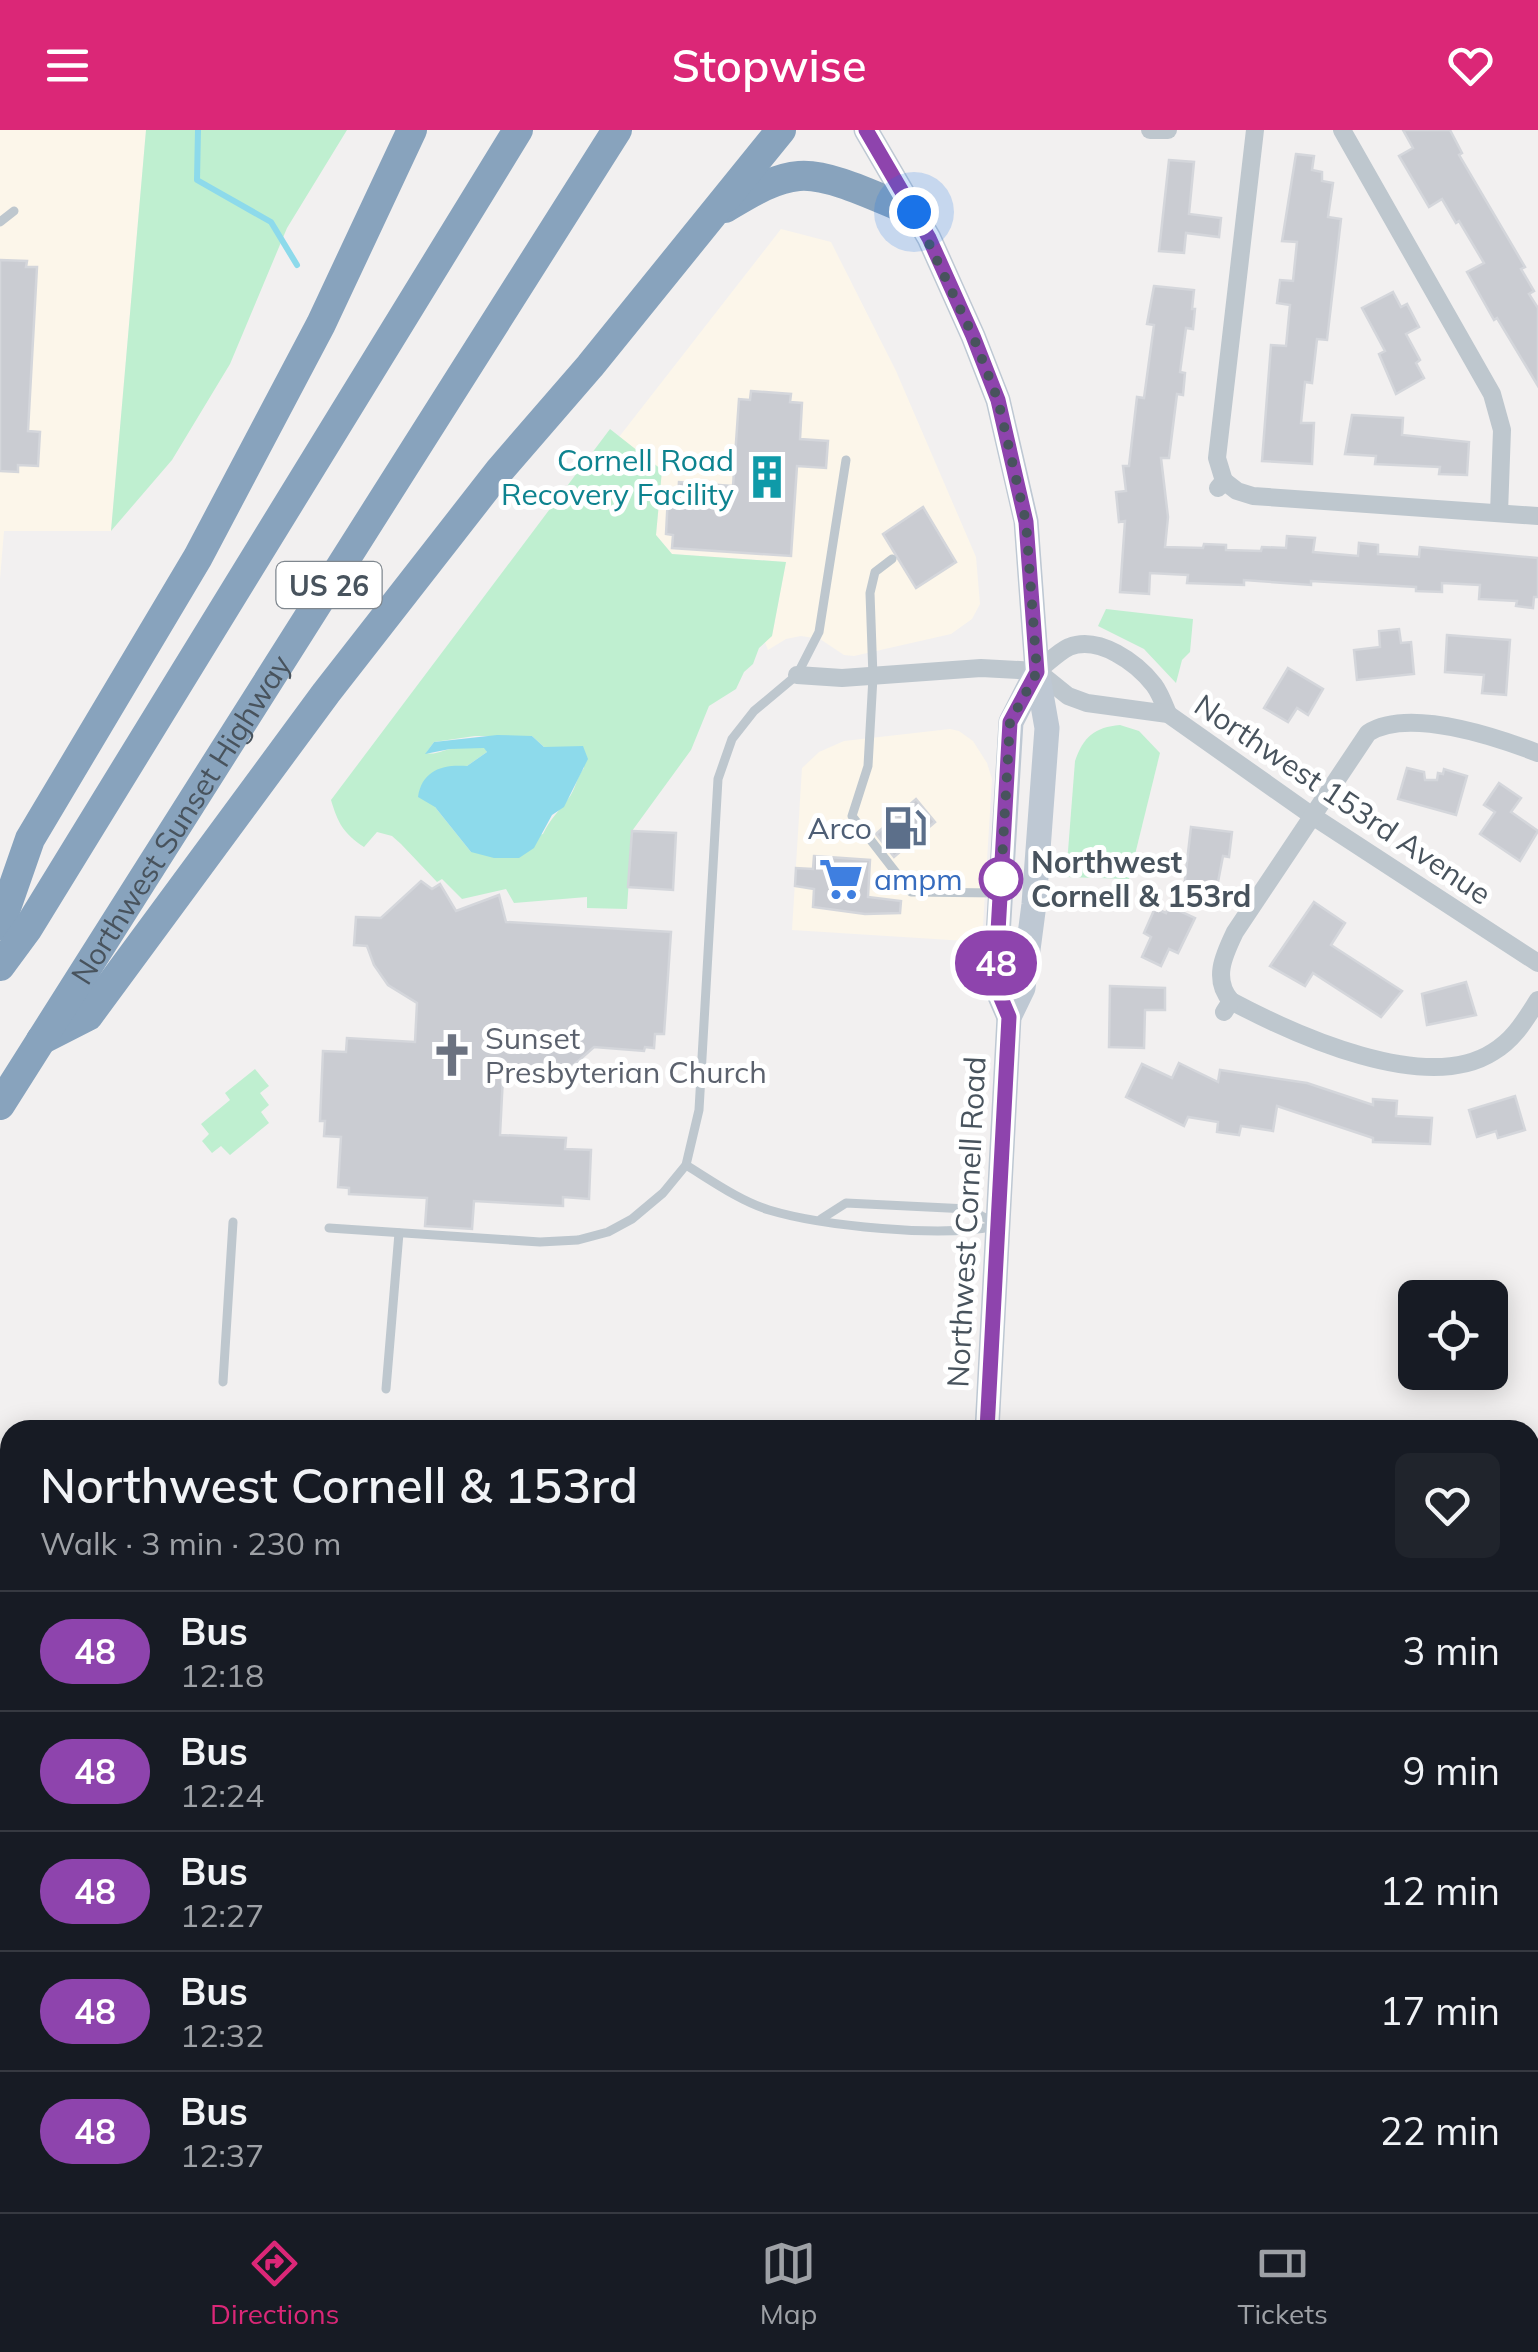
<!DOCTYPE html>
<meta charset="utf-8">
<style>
body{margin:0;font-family:Mulish,sans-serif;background:#20242c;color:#f1f3f6;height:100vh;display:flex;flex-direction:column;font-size:38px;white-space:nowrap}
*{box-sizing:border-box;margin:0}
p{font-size:32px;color:#9ea1a6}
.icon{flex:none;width:55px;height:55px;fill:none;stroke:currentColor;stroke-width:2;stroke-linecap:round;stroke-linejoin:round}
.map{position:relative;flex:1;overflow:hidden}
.side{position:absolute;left:0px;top:1290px;width:1540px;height:792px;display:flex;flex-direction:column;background:#171b24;border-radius:30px 30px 0 0;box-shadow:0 5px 25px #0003}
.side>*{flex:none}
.badge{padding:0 20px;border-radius:32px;font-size:35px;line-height:65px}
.fabs{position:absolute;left:1398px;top:1150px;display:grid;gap:20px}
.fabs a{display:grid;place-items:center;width:110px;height:110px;border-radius:15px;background:#171b24;box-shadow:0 5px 25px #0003;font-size:50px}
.you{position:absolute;width:50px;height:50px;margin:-25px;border:8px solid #fff;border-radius:50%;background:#1a73e8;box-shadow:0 0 0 15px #1a73e833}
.map>.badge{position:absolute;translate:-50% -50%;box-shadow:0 0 0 5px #fff}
.round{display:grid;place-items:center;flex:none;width:105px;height:105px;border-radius:15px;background:#20242c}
.overview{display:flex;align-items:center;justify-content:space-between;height:170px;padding:0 40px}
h1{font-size:48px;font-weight:600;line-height:75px}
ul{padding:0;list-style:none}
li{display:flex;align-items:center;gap:30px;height:120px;padding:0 40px;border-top:2px solid #363941}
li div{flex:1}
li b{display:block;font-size:38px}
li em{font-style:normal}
li .badge{min-width:110px;font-weight:700;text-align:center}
header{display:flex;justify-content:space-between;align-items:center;height:130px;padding:0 40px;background:#db2777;color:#fff;font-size:45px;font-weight:600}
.menu{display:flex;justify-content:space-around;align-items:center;height:140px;border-top:2px solid #363941;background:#171b24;font-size:28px;color:#9ea1a6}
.menu a{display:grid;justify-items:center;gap:5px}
.menu .selected{color:#db2777}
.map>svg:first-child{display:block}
.commercial{fill:#fcf6ea}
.green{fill:#bfefd0;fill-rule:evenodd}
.water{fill:#8ddaeb}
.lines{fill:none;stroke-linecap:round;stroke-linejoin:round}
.stream{stroke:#8ddaeb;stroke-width:6}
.building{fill:#caccd2;stroke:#d4d6db;stroke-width:2.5}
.service{stroke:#bec7ce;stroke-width:9}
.minor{stroke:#bec7ce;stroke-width:18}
.secondary{stroke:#bec8d3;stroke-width:25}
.motorway{stroke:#88a3bd;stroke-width:30}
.line-casing{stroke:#fff;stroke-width:22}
.line{stroke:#8e44ad;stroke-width:15}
.walk{stroke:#48535d;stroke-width:10;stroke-dasharray:0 18}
.stop-dot{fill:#fff;stroke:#8e44ad;stroke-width:5}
.labels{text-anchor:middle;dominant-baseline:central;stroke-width:10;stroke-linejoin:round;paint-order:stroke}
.shield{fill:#fff;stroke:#7f878e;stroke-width:2.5}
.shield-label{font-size:28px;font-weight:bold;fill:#48535d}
.culture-label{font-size:30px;fill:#0d838f;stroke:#fff;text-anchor:end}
.street-label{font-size:30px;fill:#48535d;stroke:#fff}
.service-label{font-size:30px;fill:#4e5e75;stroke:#fff;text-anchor:end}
.stop-label{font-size:30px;font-weight:bold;fill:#48535d;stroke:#fff;text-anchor:start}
.shop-label{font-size:30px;fill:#366cbe;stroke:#fff;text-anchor:start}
.worship-label{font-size:30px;fill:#5b616d;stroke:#fff;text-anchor:start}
</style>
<header><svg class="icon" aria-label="menu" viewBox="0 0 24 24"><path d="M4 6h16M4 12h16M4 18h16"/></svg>Stopwise<svg class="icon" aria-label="heart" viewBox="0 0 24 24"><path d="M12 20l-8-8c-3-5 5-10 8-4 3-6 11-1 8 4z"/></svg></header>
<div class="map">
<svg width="1538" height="2082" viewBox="0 0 1538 2082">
<rect width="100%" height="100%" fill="#f2f0f0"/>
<g class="commercial">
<polygon points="0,0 146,0 111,401 4,401 0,449"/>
<polygon points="781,99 831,112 896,241 976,427 980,474 972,489 951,504 854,526 844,525 820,509 801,506 786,509 768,520 765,512 772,506 786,432 672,424 656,405 662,340 619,307"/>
<polygon points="950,599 959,601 973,611 987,633 992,649 982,812 792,800 802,638 819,622 844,611"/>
</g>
<g class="green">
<polygon points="146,0 347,0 287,98 230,234 172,330 111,401"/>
<path d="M610 299 662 340 656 405 672 424 786 432 772 506 759 518 753 534 744 542 736 559 709 576 691 620 632 701 627 779 587 778V767L514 773 506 759 462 769 442 749 437 752 401 714 392 706 377 702 364 717C343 703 338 693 331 670ZM475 606H532L544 617H583L584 638C576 648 576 659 568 669 559 681 550 689 543 704L471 722 435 677 467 636 487 622 485 618C474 618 461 616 450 619 440 621 436 625 426 623L434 612Z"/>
<polygon points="1106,479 1193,489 1190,522 1182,530 1176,553 1144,519 1098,496"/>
<path d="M1120 595 1139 601 1160 623 1129 749 1066 747 1075 631C1083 607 1095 597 1120 595Z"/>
<polygon points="255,939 269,956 260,963 269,975 261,982 269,993 230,1025 221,1016 212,1023 202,1011 209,1004 201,994 230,970 225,963"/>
</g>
<path class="water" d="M497 605 532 606 544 617 583 616 588 629 564 677 552 685 534 718 519 728H494L471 722 435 677 418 667C422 640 443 634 467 636L487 622 484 618 450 619 425 624 434 612Z"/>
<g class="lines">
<g class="stream">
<polyline points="198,0 197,50 271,92 297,135"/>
<polyline points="868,2072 875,2082"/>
</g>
</g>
<g class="building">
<polygon points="1403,0 1450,0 1462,23 1459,25 1525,137 1521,139 1534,161 1529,164 1538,178 1538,256 1497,188 1494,190 1467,142 1484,133 1459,91 1456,93 1442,69 1429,77 1399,26 1413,18"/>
<polygon points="1296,24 1314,26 1312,40 1322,42 1322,51 1333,53 1328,87 1341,89 1327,210 1317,209 1312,253 1305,252 1301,293 1314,293 1312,334 1262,331 1271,215 1286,216 1290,175 1277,173 1280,150 1293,151 1297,112 1282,111"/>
<polygon points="1169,30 1194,32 1189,84 1221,88 1219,107 1186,103 1184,123 1159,121"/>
<polygon points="0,130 27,131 26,137 37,137 28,301 40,302 38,336 18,335 18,342 0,341"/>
<polygon points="1154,156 1194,160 1192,179 1195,179 1193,199 1186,198 1180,242 1185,243 1183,265 1177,264 1169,328 1161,328 1168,387 1165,417 1203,418 1204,414 1226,415 1226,420 1261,421 1262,417 1286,418 1287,406 1315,408 1313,422 1358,426 1359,413 1378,415 1378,424 1419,427 1420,417 1538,428 1538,467 1534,467 1533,478 1516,476 1517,471 1479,469 1480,455 1442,453 1442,462 1416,461 1416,457 1311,451 1311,455 1244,450 1244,455 1187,453 1188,445 1150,443 1149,464 1120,462 1125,391 1119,392 1116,362 1126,361 1123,336 1129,336 1137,267 1144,268 1154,195 1147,194"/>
<polygon points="1393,162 1401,177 1407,174 1419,197 1406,204 1420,230 1416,233 1424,248 1396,264 1379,224 1385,221 1362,178"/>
<polygon points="751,261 791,264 790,272 802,273 800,309 828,311 826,338 797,336 791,426 672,418 673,405 666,404 668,366 678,366 679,352 733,356 739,269 750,270"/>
<polygon points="1352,285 1403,288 1402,305 1469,312 1467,345 1439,344 1440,337 1375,334 1376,326 1345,324"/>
<polygon points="923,377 956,432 916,458 883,404"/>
<polygon points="1399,499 1401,513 1411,512 1414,544 1357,550 1354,520 1380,517 1379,501"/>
<polygon points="1447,505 1510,510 1506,565 1482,563 1484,545 1445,542"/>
<polygon points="1288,538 1323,559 1308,585 1297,578 1288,592 1264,578"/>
<polygon points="1407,638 1424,642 1425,650 1437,650 1438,643 1443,644 1444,639 1467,646 1456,685 1398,669"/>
<polygon points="1499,653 1521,668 1511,682 1538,701 1520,731 1480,704 1495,682 1484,675"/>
<polygon points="916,669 935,692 894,727 876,704"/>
<polygon points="1191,697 1232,702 1229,727 1223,726 1216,762 1184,758"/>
<polygon points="632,701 676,703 673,760 628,757"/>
<polygon points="814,726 870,730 868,767 901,771 900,783 865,784 813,777 814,759 795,756 796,738 813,739"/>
<polygon points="421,751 432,759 440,754 456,781 499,765 506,792 671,802 664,904 655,904 654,918 645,917 644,921 594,917 550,956 535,938 519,947 503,946 500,1005 566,1008 565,1019 591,1020 589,1069 563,1067 563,1076 474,1071 472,1099 425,1096 427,1068 349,1064 349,1058 338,1057 341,1007 324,1006 325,991 320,991 323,921 346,922 347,908 415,912 417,873 388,855 374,835 367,816 354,815 356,787 381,788"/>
<polygon points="1314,772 1345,793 1331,815 1402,861 1381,887 1313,843 1305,856 1270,836"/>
<polygon points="1169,776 1195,788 1178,823 1169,819 1161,836 1142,827 1151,807 1144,803 1155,778 1166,783"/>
<polygon points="1466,852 1476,885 1427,895 1422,864"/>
<polygon points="1110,856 1165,858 1165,880 1145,880 1144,918 1109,917"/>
<polygon points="1179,933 1218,952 1220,940 1307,953 1373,975 1373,969 1397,971 1396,986 1432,988 1430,1014 1373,1012 1373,1008 1277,976 1273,1001 1241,996 1239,1005 1217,1002 1218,992 1188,987 1184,996 1126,967 1142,934 1172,948"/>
<polygon points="1515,966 1525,1000 1498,1008 1496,1001 1477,1007 1469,980"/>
</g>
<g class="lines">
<g class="service">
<polyline points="0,92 14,81"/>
<polyline points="892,429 875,442 870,463 873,547 868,636 852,686 911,762 997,763"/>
<path d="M686 1035C712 1051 740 1071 769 1080 822 1096 942 1108 995 1096"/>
<polyline points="821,1089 846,1073 968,1079 995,1093"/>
<polyline points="329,1098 540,1112 578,1110 608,1102 632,1089 663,1063 686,1035 699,980 718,649 732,609 754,581 797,545 819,502 846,330"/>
<polyline points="223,1252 233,1092"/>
<polyline points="386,1259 399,1103"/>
<polyline points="0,1378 10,1372"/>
<polyline points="0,1625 10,1632"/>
<polyline points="1530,1738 1538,1738"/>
<polyline points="172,2072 274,2082"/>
<polyline points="381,2072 385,2082"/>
<polyline points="275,2082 324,2072"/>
</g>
<g class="minor">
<polyline points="1150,0 1168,0"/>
<polyline points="1342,0 1492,264 1502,300 1499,383"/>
<polyline points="1224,351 1237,361 1253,366 1538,386"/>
<polyline points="1218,358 1224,351 1217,328 1255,0"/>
<path d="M1037 541C1047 534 1058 522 1069 517 1099 505 1137 533 1154 555 1160 563 1164 574 1168 584"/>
<polyline points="797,545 842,548 981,538 1037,541 1068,566 1087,573 1168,584 1314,687 1538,833"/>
<path d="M1231 871C1295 905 1426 965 1493 922 1514 910 1525 890 1538 870"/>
<path d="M1224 882 1231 871C1212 849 1224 825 1235 802L1368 603C1408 577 1496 607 1538 623"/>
</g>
<g class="secondary">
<polyline points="866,0 929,108 973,206 998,270 1026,391 1037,541 1047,598 1034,774 1023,858 1009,887 987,1300"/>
<polyline points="1009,887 995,855 1011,592 1037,541"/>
<polyline points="787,2082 791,2072"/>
</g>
<g class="motorway">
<path d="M725 78C747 65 773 48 799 46 831 43 884 71 914 82"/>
<polyline points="0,795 30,709 198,427 321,194 412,0"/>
<polyline points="0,836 28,798 518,0"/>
<polyline points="41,910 88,886 326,563 500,340 590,236 781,0"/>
<path id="s1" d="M0 975 617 0"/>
</g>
</g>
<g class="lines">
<g class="line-casing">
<polyline id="line" points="866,0 929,108 973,206 998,270 1026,392 1037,542 1010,592 995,854 1009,887 987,1300"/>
</g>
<use href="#line" class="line"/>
<polyline class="walk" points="914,82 973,206 998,270 1026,392 1037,542 1010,592 1001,749"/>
</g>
<defs>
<g id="building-bare" transform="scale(3.45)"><path d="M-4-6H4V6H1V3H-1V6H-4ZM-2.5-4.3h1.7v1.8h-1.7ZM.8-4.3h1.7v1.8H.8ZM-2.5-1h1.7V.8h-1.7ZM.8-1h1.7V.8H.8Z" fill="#0f9aa8" stroke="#fff" stroke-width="2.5" paint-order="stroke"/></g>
<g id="fuel-bare" transform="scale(3.45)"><path d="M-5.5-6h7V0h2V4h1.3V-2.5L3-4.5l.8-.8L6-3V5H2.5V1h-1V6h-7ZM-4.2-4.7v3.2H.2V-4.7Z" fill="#5c6f8a" stroke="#fff" stroke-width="2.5" paint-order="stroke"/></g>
<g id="supermarket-bare" transform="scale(3.45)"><path d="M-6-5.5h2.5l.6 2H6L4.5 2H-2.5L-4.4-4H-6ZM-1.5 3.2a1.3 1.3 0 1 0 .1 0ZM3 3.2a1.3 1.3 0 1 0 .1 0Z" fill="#3f7fe0" stroke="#fff" stroke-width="2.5" paint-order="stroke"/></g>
<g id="church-bare" transform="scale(3.45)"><path d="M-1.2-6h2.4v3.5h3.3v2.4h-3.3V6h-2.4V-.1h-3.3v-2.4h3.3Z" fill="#6b7280" stroke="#fff" stroke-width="2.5" paint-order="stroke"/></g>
</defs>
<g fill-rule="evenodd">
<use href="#building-bare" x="767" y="347"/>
<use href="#fuel-bare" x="905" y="698"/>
<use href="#supermarket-bare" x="841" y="749"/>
<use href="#church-bare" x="452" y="925"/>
</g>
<circle class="stop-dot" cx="1001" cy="749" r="20"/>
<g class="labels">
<rect class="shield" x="276.5" y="432" width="105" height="46" rx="8"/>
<g class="shield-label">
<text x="329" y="455">US 26</text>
</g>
<g class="culture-label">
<text x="734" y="330">Cornell Road<tspan x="734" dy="34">Recovery Facility</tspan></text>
</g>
<g class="street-label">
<text transform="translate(1343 669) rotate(34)">Northwest 153rd Avenue</text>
<text stroke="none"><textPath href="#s1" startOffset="338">Northwest Sunset Highway</textPath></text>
<text transform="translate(966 1092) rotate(-87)">Northwest Cornell Road</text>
</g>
<g class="service-label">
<text x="872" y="698">Arco</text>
</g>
<g class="stop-label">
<text x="1031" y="732">Northwest<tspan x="1031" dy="34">Cornell &amp; 153rd</tspan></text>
</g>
<g class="shop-label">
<text x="874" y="749">ampm</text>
</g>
<g class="worship-label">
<text x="485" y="908">Sunset<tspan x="485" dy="34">Presbyterian Church</tspan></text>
</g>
</g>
</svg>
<div class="fabs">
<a><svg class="icon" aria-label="locate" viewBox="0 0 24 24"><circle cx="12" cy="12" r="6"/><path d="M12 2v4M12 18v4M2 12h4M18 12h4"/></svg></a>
</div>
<div class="you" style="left:914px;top:82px"></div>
<b class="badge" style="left:996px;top:833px;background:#8e44ad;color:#fff">48</b>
<section class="side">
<div class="overview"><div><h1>Northwest Cornell &amp; 153rd</h1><p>Walk · 3 min · 230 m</p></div><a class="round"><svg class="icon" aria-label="heart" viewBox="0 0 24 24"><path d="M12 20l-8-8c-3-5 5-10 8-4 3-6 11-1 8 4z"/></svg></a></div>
<ul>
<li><span class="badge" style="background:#8e44ad;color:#fff">48</span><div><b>Bus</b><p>12:18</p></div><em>3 min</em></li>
<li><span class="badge" style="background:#8e44ad;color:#fff">48</span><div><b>Bus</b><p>12:24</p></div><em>9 min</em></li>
<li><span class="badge" style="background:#8e44ad;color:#fff">48</span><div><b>Bus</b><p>12:27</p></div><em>12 min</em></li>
<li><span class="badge" style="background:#8e44ad;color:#fff">48</span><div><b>Bus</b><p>12:32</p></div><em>17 min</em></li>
<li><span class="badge" style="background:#8e44ad;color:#fff">48</span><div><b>Bus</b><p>12:37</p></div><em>22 min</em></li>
</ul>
</section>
</div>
<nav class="menu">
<a class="selected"><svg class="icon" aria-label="directions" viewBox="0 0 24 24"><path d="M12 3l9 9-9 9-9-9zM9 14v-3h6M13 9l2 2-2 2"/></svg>Directions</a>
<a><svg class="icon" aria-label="map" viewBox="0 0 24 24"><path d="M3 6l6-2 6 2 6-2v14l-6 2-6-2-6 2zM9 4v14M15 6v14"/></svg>Map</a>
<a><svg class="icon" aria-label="tickets" viewBox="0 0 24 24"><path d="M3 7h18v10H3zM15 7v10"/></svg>Tickets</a>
</nav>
